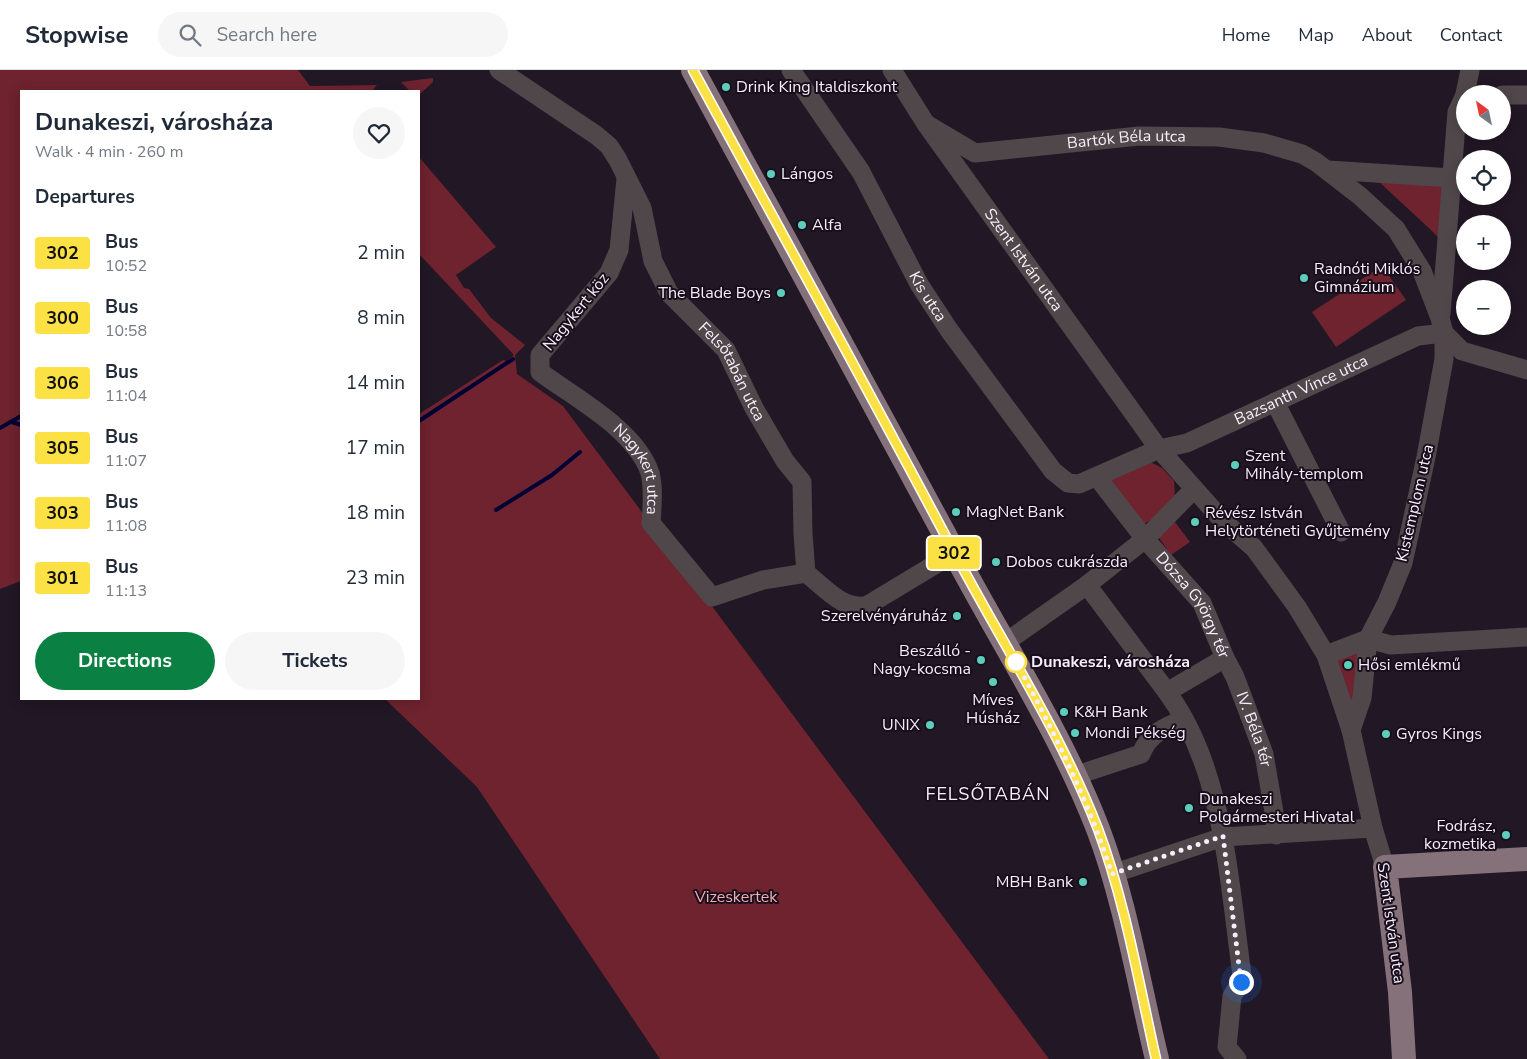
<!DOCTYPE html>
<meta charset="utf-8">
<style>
body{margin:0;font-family:"Nunito Sans",sans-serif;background:#f6f6f7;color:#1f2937;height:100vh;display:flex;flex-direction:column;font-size:19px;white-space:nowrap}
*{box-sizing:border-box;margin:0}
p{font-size:16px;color:#747a83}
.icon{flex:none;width:28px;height:28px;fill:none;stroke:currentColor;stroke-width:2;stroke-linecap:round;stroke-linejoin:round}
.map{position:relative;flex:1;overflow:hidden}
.details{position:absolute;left:20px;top:20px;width:400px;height:610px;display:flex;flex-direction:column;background:#fff;border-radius:0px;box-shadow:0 2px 12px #0003}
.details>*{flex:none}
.badge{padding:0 10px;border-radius:4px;font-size:18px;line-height:32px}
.needle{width:32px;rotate:327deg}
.controls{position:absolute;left:1456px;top:15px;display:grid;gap:10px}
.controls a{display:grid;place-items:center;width:55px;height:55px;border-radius:50%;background:#fff;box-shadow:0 2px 12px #0003;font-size:25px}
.you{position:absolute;width:25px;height:25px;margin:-12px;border:4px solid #fff;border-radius:50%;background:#1a73e8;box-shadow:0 0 0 8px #1a73e833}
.map>.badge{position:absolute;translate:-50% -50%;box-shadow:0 0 0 2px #fff}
h2{padding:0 15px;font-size:19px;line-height:45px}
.round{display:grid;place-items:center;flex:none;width:52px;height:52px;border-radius:26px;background:#f6f6f7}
.head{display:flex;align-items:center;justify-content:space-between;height:85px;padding:0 15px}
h1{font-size:24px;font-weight:700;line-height:38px}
.cta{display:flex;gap:10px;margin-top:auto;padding:10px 15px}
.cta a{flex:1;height:58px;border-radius:30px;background:#0b8043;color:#fff;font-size:20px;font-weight:700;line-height:58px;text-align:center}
.cta a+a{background:#f6f6f7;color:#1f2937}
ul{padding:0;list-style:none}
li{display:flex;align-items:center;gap:15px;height:65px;padding:0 15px}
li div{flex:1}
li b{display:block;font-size:19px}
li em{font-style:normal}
li .badge{min-width:55px;font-weight:700;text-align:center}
header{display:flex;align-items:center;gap:30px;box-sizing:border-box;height:70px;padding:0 25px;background:#fff;border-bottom:1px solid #e0e1e3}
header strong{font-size:24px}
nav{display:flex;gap:28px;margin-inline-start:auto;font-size:18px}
.search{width:350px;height:45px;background:#f6f6f7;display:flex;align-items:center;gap:12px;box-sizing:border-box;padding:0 18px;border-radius:28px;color:#747a83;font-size:19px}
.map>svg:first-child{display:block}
.green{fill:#6e232e}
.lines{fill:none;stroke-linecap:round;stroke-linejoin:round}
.stream{stroke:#000034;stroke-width:4}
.minor{stroke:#50474b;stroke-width:19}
.major{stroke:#84717a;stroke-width:24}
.line-casing{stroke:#fff;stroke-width:11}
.line{stroke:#fbe143;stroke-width:8}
.walk{stroke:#f6eef8;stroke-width:5;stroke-dasharray:0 9}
.poi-dot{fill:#5ccebb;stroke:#190e1b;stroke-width:2}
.stop-dot{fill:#fff;stroke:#fbe143;stroke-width:2.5}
.labels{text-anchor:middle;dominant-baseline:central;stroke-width:4;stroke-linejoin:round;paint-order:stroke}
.poi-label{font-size:16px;fill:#f6eef8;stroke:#190e1b;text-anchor:start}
.street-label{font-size:16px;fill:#f6eef8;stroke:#190e1b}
.stop-label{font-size:16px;font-weight:bold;fill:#f6eef8;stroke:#190e1b;text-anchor:start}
.park-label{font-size:16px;fill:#f4adb2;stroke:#190e1b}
.neighbourhood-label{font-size:18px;letter-spacing:1px;fill:#f6eef8;stroke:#190e1b}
</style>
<header>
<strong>Stopwise</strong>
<div class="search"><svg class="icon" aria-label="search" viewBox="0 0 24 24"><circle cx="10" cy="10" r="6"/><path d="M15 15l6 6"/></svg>Search here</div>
<nav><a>Home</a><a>Map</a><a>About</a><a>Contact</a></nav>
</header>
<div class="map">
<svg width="1527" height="989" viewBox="0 0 1527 989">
<rect width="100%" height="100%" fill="#221725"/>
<g class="green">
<polygon points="0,0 298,0 310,16 377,15 372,21 21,21 21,511 0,519"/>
<polygon points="433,8 433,12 419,25 419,21 410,21 401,12"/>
<polygon points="419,87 496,177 456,205 464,218 469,219 491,248 525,275 515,285 517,304 563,336 1049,989 660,989 477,717 385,629 419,629 419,344 503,290 506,291 514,285 419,184"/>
<polygon points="1377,110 1443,115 1439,168 1432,161"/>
<polygon points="1382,196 1406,230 1336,277 1312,242"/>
<polygon points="1147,390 1162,398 1174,411 1175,427 1160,444 1141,456 1104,408"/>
<polygon points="1175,452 1190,472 1171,485 1157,465"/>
<polygon points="1368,569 1351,660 1328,591"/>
</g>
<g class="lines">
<g class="stream">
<polyline points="419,351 513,289"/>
<polyline points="12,352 21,355"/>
<polyline points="0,358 21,346"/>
<polyline points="496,440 552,405 580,382"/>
</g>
<g class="minor">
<path id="s1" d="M499 0 596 65 609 76 618 90 642 138 653 191 669 223 726 280 754 338 785 391 802 412 803 464 806 503C824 517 844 542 868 535L954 483"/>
<path id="s2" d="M791 0 861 102 919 214 949 260 1053 401 1068 413 1079 414 1159 379 1187 373 1418 266 1444 263 1462 281 1527 300"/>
<path id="s3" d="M892 0 926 54 1159 379 1223 451 1254 478 1297 537 1326 585 1351 660 1373 758 1385 797"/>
<polyline points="1465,24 1470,0"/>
<polyline points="1502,25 1527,25"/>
<path id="s4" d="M926 54 975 83 1139 66 1219 67 1264 73 1302 84 1316 92 1360 126 1396 159 1422 201 1440 248 1444 263V289L1426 387 1403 493 1387 532 1368 569 1326 585"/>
<polyline points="1328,100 1452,108"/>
<path id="s5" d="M626 109 619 180 609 203 540 285V302C575 328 636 360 650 403 654 418 652 438 651 453L712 527 763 510 806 503"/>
<polyline points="1441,244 1457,42 1465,25"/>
<polyline points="1275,332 1341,462"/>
<path id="s6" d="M1097 407 1145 469 1202 533 1225 588 1235 607 1264 684 1275 748 1276 765"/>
<polyline points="1087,515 1167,622 1225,588"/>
<polyline points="1368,569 1391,575 1527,567"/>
<polyline points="1006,572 1087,515 1145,469 1194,419"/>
<path d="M1167 622C1224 699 1229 813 1242 905L1241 912 1232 926 1227 977 1237 989"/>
<polyline points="1351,660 1362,628 1368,569"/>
<path d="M1074 706 1141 684C1149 664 1164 657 1184 649"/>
<polyline points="1112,804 1223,767 1373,758"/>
</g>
<g class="major">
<path d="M693 0C780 160 867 320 953 480 1002 573 1060 661 1098 759 1125 830 1139 915 1157 989"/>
<polyline points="1404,989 1400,922 1385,797 1527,789"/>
</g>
</g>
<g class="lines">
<g class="line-casing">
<path id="line" d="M693 0C780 160 868 319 953 480 1002 573 1060 661 1098 759 1125 831 1139 914 1156 989"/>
</g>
<use href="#line" class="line"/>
<path class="walk" d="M1016 592 1014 588C1052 658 1088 729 1112 804L1223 766 1241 912"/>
</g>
<g class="poi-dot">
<circle cx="726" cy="17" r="5"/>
<circle cx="771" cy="104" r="5"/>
<circle cx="802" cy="155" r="5"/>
<circle cx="1304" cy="208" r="5"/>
<circle cx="781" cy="223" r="5"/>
<circle cx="1235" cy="395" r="5"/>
<circle cx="956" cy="442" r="5"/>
<circle cx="1195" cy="452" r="5"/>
<circle cx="996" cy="492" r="5"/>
<circle cx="957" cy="546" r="5"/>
<circle cx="981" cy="590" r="5"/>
<circle cx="1348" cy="595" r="5"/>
<circle cx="993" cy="612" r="5"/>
<circle cx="1064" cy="642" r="5"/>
<circle cx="930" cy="655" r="5"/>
<circle cx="1075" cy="663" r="5"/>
<circle cx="1386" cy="664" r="5"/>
<circle cx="1189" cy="738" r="5"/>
<circle cx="1506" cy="765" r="5"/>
<circle cx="1083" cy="812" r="5"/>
</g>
<circle class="stop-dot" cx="1016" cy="592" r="10"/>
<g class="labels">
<g class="poi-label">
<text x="736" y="17">Drink King Italdiszkont</text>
<text x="781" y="104">Lángos</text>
<text x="812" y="155">Alfa</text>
<text x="1314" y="199">Radnóti Miklós<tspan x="1314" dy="18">Gimnázium</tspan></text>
<text x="771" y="223" text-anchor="end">The Blade Boys</text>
<text x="1245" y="386">Szent<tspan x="1245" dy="18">Mihály-templom</tspan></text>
<text x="966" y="442">MagNet Bank</text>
<text x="1205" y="443">Révész István<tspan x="1205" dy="18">Helytörténeti Gyűjtemény</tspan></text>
<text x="1006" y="492">Dobos cukrászda</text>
<text x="947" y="546" text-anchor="end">Szerelvényáruház</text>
<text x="971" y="581" text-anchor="end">Beszálló -<tspan x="971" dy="18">Nagy-kocsma</tspan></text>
<text x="1358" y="595">Hősi emlékmű</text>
<text x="993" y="630" text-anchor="middle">Míves<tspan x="993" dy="18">Húsház</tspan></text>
<text x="1074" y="642">K&amp;H Bank</text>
<text x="920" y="655" text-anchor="end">UNIX</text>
<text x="1085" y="663">Mondi Pékség</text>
<text x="1396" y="664">Gyros Kings</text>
<text x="1199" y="729">Dunakeszi<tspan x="1199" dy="18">Polgármesteri Hivatal</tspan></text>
<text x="1496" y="756" text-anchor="end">Fodrász,<tspan x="1496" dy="18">kozmetika</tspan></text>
<text x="1073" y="812" text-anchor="end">MBH Bank</text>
</g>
<g class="street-label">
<text stroke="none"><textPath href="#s4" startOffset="209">Bartók Béla utca</textPath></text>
<text stroke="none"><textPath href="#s3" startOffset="231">Szent István utca</textPath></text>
<text stroke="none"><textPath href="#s2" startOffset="265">Kis utca</textPath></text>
<text transform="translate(576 242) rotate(-51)">Nagykert köz</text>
<text stroke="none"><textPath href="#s1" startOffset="396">Felsőtabán utca</textPath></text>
<text stroke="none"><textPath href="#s2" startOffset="752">Bazsanth Vince utca</textPath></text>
<text stroke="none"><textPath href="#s5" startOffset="364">Nagykert utca</textPath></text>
<text transform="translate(1415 433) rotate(-77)">Kistemplom utca</text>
<text stroke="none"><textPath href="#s6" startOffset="161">Dózsa György tér</textPath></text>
<text stroke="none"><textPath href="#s6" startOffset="301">IV. Béla tér</textPath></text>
<text transform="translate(1391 853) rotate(82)">Szent István utca</text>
</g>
<g class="stop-label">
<text x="1031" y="592">Dunakeszi, városháza</text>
</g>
<g class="park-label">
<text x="736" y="827">Vizeskertek</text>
</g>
<g class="neighbourhood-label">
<text x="988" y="724">FELSŐTABÁN</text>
</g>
</g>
</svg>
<div class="controls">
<a><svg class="needle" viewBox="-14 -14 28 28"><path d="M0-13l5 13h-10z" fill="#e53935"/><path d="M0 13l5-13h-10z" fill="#747a83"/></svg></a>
<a><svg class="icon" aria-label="locate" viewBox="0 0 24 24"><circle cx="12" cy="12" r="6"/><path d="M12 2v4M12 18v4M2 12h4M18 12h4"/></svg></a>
<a>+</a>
<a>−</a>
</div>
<div class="you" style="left:1241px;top:912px"></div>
<b class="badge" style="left:954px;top:483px;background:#fbe143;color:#111">302</b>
<section class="details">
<div class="head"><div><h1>Dunakeszi, városháza</h1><p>Walk · 4 min · 260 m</p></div><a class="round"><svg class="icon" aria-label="heart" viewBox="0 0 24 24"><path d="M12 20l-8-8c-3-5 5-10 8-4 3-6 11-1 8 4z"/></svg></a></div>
<h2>Departures</h2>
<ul>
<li><span class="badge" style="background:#fbe143;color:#111">302</span><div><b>Bus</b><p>10:52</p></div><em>2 min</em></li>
<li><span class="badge" style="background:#fbe143;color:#111">300</span><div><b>Bus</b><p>10:58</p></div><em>8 min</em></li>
<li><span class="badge" style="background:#fbe143;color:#111">306</span><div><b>Bus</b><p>11:04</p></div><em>14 min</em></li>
<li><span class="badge" style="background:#fbe143;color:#111">305</span><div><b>Bus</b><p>11:07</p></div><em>17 min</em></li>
<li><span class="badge" style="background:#fbe143;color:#111">303</span><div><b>Bus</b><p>11:08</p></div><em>18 min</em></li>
<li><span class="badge" style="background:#fbe143;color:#111">301</span><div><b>Bus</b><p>11:13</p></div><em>23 min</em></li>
</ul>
<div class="cta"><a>Directions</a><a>Tickets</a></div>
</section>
</div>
